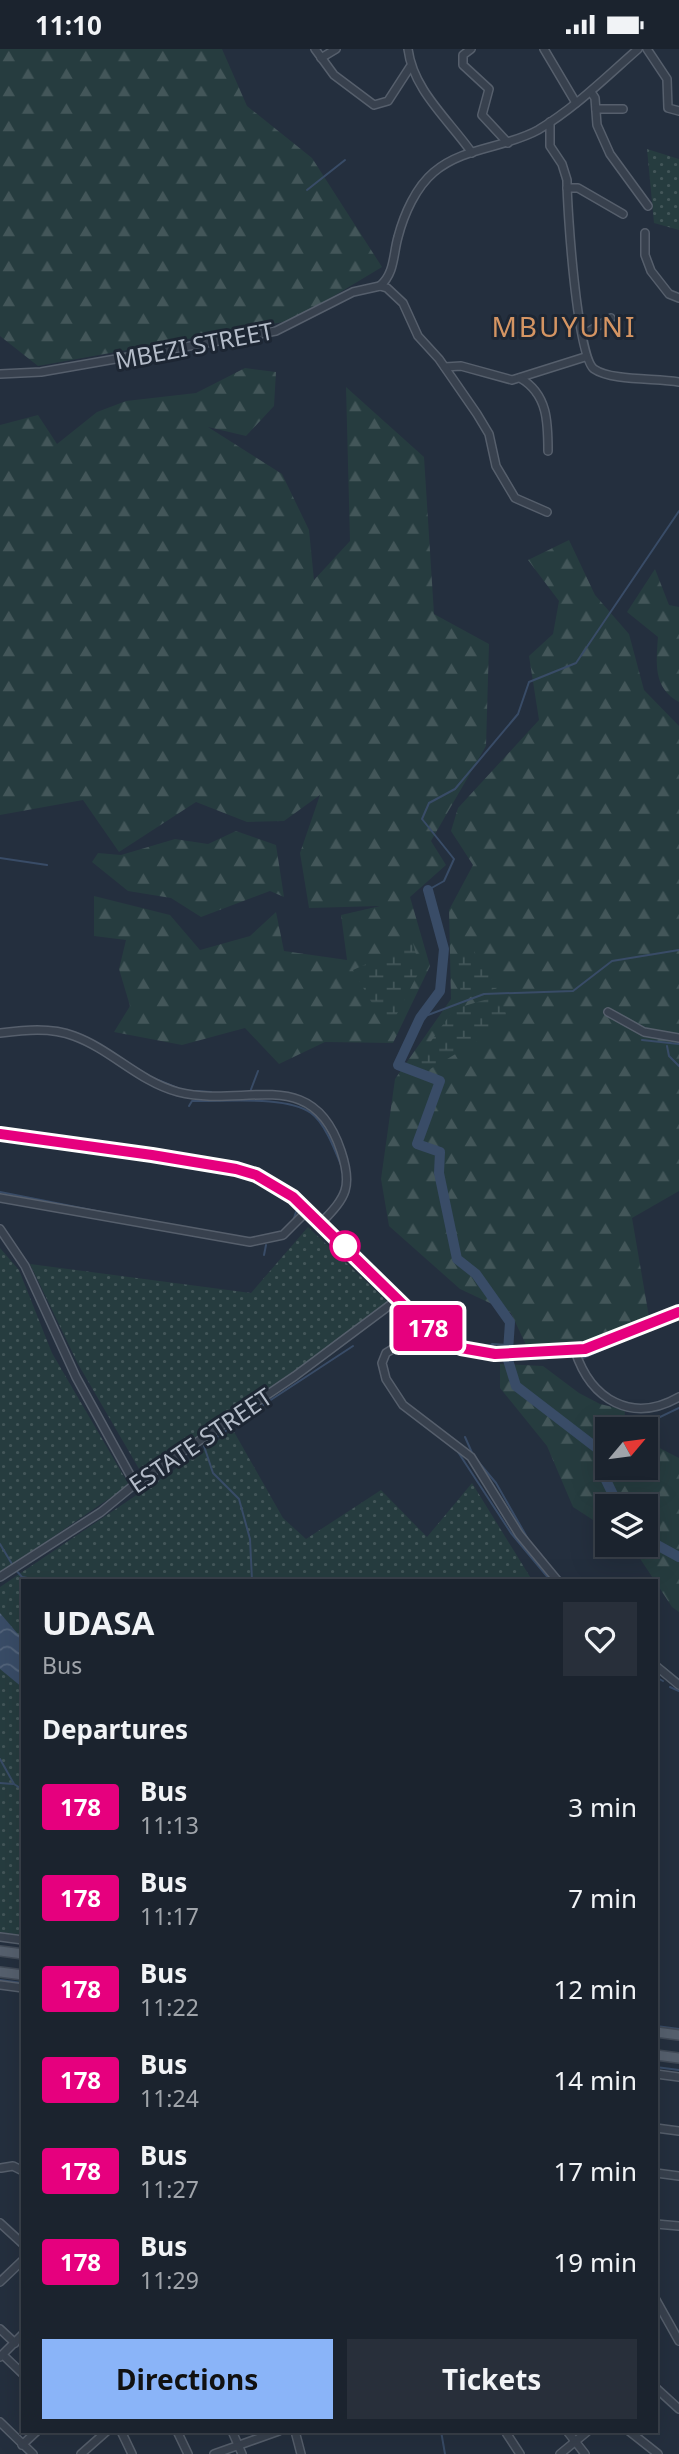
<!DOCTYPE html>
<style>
body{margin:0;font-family:"Noto Sans",sans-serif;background:#282f3a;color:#f1f3f6;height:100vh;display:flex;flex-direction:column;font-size:26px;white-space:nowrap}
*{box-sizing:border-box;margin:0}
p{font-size:23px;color:#a0a4aa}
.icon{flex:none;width:38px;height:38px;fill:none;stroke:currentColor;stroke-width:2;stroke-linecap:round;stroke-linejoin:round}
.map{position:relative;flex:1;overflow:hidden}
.details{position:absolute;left:21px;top:1530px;width:637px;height:854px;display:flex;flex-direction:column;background:#1b232e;border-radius:0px;box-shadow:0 7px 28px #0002,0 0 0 2px #39404a}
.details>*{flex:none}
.badge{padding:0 14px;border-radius:5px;font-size:24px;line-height:46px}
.needle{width:46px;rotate:61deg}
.tools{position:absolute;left:595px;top:1368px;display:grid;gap:14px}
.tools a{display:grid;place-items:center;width:63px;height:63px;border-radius:0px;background:#1b232e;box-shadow:0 7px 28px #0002,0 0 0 2px #39404a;font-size:35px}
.map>.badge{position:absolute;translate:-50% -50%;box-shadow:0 0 0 4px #fff}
h2{padding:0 21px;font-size:26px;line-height:63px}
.round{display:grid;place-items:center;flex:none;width:74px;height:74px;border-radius:0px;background:#282f3a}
.summary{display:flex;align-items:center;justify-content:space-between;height:119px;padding:0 21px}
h1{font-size:33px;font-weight:700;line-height:52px}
.action{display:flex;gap:14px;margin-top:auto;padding:14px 21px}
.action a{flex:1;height:80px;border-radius:0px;background:#8ab4f8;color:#111;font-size:28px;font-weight:700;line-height:80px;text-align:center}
.action a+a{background:#282f3a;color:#f1f3f6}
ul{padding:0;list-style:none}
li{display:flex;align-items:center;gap:21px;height:91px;padding:0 21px}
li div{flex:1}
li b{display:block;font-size:26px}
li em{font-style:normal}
li .badge{min-width:77px;font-weight:700;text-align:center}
.status{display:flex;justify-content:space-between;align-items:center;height:49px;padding:0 35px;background:#1b232e;direction:ltr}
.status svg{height:19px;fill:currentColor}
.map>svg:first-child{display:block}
.grass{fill:url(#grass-dots)}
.forest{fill:url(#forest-firs)}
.wetland{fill:url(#wetland-marsh)}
.water{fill:url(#water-waves)}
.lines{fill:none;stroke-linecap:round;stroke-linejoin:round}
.stream{stroke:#394c67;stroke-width:2}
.river{stroke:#394c67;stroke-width:10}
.minor-casing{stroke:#565f6c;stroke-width:10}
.major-casing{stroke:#414a57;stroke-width:12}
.minor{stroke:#38414e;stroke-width:7}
.major{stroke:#56606e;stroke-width:9}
.line-casing{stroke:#fff;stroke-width:16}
.line{stroke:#e6007e;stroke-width:10}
.stop-dot{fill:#fff;stroke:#e6007e;stroke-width:3.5}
.labels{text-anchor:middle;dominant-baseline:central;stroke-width:6;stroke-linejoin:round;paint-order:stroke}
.street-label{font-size:24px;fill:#b4bcc9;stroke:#1d2633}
.quarter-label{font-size:28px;letter-spacing:2px;fill:#d59563;stroke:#1d2633}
</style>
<div class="status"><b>11:10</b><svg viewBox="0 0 49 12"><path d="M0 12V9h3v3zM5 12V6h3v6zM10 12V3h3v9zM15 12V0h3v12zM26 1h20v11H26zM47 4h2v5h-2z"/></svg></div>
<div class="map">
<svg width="679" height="2405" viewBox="0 0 679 2405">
<defs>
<pattern id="grass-dots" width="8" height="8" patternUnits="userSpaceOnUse" patternTransform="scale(1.75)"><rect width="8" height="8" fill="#263c3f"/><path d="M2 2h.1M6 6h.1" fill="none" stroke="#435659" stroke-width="1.8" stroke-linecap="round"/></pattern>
<pattern id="forest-firs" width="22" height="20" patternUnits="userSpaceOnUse" patternTransform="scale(1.75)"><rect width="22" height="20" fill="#263c3f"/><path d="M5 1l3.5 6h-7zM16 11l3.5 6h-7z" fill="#435659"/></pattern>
<pattern id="wetland-marsh" width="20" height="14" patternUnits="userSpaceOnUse" patternTransform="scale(1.75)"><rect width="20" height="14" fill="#263c3f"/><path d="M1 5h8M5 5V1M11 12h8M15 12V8" fill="none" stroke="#435659"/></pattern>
<pattern id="water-waves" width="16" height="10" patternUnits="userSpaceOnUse" patternTransform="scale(1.75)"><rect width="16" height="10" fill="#394c67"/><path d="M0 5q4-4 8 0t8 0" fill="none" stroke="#53647b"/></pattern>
</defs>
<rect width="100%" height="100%" fill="#242f3e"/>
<g class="grass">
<polygon points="647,100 679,110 679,181 654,174"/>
<polygon points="308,1178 391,1256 142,1425 78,1315 30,1215 251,1244"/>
<polygon points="0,1199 19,1221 52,1304 129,1436 0,1524"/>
<polygon points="233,1381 283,1469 306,1490 381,1441 427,1488 472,1434 532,1531 23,1531 23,1886 0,1883 0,1538"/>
</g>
<g class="forest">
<polygon points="0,0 222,0 247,57 312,109 382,218 294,271 38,317 0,287"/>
<polygon points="245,319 276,323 274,357 246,387 208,378 282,425 309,481 314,531 350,492 346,338 424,408 434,565 489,595 486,697 431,792 446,816 410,848 430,917 393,994 325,993 279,1015 245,979 182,996 114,983 130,957 119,920 126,891 94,887 94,847 170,866 200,901 250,887 276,863 284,902 347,911 341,866 380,857 309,859 300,804 320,746 284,772 247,773 196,753 119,803 83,751 0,766 0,376 38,366 57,395 97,363 126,352 196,344"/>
<polygon points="569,491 595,546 629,585 644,641 679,677 679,1142 632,1169 649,1268 597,1291 526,1296 511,1264 460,1240 389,1177 381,1130 395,1030 451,950 449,861 473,816 451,782 458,759 539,671 529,607 553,585 559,552 528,511"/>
<path d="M655 520 669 556 679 558V653C653 639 656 614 658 588L627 563Z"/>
<polygon points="236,782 276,796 284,848 270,842 201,868 171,849 128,842 92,813 98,804 121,806 175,790 208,795"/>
<polygon points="500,1315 543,1317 579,1344 600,1355 625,1361 624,1381 607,1381 607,1419 646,1419 646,1392 679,1409 679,1563 672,1558 631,1496 646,1496 646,1458 607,1458 607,1480 573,1458 547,1397 500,1339"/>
</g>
<g class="wetland">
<polygon points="413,894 420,921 388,982 353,921"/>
<polygon points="472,899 497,939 461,951 458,902"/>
<polygon points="498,947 510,973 425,1023 417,1012 454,960"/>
</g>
<polygon class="water" points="0,1564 23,1591 23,1639 0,1620"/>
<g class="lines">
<g class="stream">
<polyline points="307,141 345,111"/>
<polyline points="0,809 47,816"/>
<polyline points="428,841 444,832 454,810 422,770 429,754 455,740 518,665 529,633 576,614 679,462"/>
<polyline points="420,969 484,945 573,942 612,912 679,901"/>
<polyline points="642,991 679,995"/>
<polyline points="667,997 669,1007 679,1017"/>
<polyline points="153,1029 180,1040"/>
<polyline points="196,1042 211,1043"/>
<polyline points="250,1043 258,1022"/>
<path d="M189 1057 192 1052C223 1053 286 1046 311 1064 326 1075 336 1104 343 1121"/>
<polyline points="0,1080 9,1083"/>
<polyline points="15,1084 141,1101"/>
<polyline points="191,1110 254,1122"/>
<polyline points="0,1143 137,1170"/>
<polyline points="319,1169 330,1160"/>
<polyline points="293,1172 296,1163"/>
<polyline points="331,1181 395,1243"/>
<polyline points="264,1206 266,1196"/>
<polyline points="485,1300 492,1295 508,1296 517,1301"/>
<polyline points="540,1300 580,1297"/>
<polyline points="583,1309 679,1268"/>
<polyline points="263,1356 353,1297"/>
<polyline points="633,1381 679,1359"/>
<polyline points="465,1388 473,1406"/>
<polyline points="598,1400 607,1395"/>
<polyline points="458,1403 511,1484 550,1531"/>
<polyline points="476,1410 496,1434 528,1490"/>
<polyline points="0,1495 12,1515"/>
<polyline points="15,1520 22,1528 38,1531"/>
<polyline points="558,1527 563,1531"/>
<polyline points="252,1531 250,1490 239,1450 213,1424 204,1397 257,1360"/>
<polyline points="663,1618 679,1631"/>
<polyline points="656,1628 663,1632"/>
<polyline points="670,1638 679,1642"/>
<polyline points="0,1710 14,1735 23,1741"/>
<polyline points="0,1734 13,1735"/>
<polyline points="0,1931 23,1934"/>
<polyline points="656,1977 679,1980"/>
<polyline points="656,2018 679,2021"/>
<polyline points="441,2382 445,2405"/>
</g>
<g class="river">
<polyline points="428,841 444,900 440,942 420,969 398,1016 440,1032 417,1095 440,1103 439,1124 457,1210 476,1225 510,1273 508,1302"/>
<polyline points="508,1311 516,1337 598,1400 605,1429 619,1458"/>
<polyline points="646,1490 679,1508"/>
</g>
<g class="minor-casing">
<g id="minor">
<polyline points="315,0 334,26 374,56 388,52 410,18"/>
<path d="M408 0C413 41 449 71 472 104"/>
<polyline points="471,0 463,6 463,16 489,40 482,66 508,94"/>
<polyline points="544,0 576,54"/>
<polyline points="647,0 667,30 668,59 679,62"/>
<polyline points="321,9 336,0"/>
<polyline points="591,43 595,49 597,76 610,105 648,157"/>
<polyline points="596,60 623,60"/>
<path d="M550 73V97L562 115 567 131C567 159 577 308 594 320 611 332 657 329 679 333"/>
<polyline points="567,139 578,139 623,165"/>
<polyline points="645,184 645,206 651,222 669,245 679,249"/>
<path d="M380 237C395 224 393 205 398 188 404 165 416 138 434 123 463 98 506 99 538 81 575 59 606 28 638 0"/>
<polyline points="583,286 611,269"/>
<polyline points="445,318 461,317 512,331 585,308"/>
<polyline points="0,325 41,323 276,282 353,243 380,237 387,239 403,254 418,287 439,310 477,365 489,385 496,417 515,449 547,463"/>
<path d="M520 329C548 345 548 374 548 402"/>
<polyline points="608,963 644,983 679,989"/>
<path d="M0 984C24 981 51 978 74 987 112 1001 138 1032 178 1043 245 1060 312 1014 341 1102 353 1138 346 1148 322 1173"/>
<polyline points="0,1085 152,1106 256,1126 293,1148 427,1279 461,1299 495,1305 575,1302 617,1290 679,1263"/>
<polyline points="0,1149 250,1193 283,1186 308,1161"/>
<polyline points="0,1180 25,1217 76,1328 135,1435"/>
<polyline points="427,1279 386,1304 382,1314 386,1330 403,1356 471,1408 519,1485 557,1531"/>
<path d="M575 1302C591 1351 632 1375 679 1348"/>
<polyline points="0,1528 101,1463 135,1435 295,1327 398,1250"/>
<polyline points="656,1617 679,1636"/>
<polyline points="0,1888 23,1891"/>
<polyline points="0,1936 23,1939"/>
<polyline points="656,2025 679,2028"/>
<polyline points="656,2079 679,2082"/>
<polyline points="1,2119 13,2117 23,2122"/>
<polyline points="656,2124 679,2127"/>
<polyline points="0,2174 23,2195"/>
<polyline points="656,2175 679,2177"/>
<polyline points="0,2233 23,2211"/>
<polyline points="656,2251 679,2292"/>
<polyline points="0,2280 15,2294"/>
<polyline points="3,2306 23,2325"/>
<polyline points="0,2308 23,2285"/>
<polyline points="656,2339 679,2360"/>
<polyline points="0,2373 33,2405"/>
<polyline points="121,2382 132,2405"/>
<polyline points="177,2382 188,2405"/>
<polyline points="232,2382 242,2405"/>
<polyline points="295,2382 301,2405"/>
<polyline points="505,2382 520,2405"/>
<polyline points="567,2382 585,2405"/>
<polyline points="629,2382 658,2405"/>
<polyline points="22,2396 37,2382"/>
<polyline points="81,2405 107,2382"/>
<polyline points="214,2405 279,2382"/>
<polyline points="560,2405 588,2382"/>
</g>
</g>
<g class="major-casing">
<g id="major">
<polyline points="0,1902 23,1905"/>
<polyline points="0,1923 23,1926"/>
<polyline points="656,1983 679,1986"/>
<polyline points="656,2006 679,2009"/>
</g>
</g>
<use href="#minor" class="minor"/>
<use href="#major" class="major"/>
</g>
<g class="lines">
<g class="line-casing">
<polyline id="line" points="0,1085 152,1106 236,1120 256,1126 293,1148 427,1279 461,1299 495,1305 585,1300 679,1263"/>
</g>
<use href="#line" class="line"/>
</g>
<circle class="stop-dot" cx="345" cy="1197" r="14"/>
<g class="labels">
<g class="street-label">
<text transform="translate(194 296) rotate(-11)">MBEZI STREET</text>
<text transform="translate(200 1391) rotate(-34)">ESTATE STREET</text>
</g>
<g class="quarter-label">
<text x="564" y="277">MBUYUNI</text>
</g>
</g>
</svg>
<div class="tools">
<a><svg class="needle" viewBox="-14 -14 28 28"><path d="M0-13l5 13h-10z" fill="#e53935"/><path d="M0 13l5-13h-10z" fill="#a0a4aa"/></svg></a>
<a><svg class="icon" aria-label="layers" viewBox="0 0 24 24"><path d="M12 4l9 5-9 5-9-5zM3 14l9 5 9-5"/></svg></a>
</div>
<b class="badge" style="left:428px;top:1279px;background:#e6007e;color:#fff">178</b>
<section class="details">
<div class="summary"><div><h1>UDASA</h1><p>Bus</p></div><a class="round"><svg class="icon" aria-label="heart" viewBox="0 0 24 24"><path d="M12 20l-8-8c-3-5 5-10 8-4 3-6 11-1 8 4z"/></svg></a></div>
<h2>Departures</h2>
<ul>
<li><span class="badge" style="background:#e6007e;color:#fff">178</span><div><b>Bus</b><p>11:13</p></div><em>3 min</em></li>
<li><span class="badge" style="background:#e6007e;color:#fff">178</span><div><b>Bus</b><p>11:17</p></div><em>7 min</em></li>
<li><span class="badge" style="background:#e6007e;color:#fff">178</span><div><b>Bus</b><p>11:22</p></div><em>12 min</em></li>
<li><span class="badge" style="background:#e6007e;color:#fff">178</span><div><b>Bus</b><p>11:24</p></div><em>14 min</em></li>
<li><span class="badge" style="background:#e6007e;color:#fff">178</span><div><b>Bus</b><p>11:27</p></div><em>17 min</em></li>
<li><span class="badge" style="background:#e6007e;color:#fff">178</span><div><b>Bus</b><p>11:29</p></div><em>19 min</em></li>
</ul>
<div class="action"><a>Directions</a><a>Tickets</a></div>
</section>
</div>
